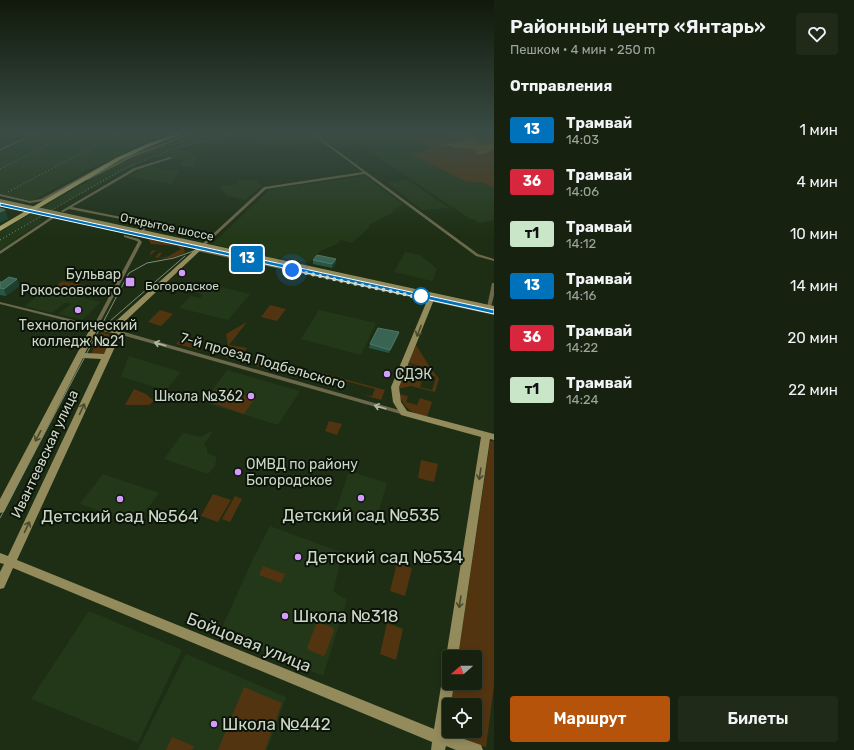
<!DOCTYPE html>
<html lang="ru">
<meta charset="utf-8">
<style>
body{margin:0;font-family:Rubik,sans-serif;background:#1f2a18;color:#f1f3f6;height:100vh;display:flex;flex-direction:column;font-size:15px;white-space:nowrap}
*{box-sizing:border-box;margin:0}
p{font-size:13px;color:#9ea49e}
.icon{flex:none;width:22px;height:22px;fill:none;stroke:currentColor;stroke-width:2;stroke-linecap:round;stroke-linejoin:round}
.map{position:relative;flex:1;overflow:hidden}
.side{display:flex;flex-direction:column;background:#16220f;width:360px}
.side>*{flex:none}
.badge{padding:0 8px;border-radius:3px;font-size:14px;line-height:26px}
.needle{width:26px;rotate:250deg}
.fabs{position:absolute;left:442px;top:650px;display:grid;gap:8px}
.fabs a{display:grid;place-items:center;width:40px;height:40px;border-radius:4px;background:#16220f;box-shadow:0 2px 6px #0003,0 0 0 1px #353f2f;font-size:20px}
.you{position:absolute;width:20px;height:20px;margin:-10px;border:3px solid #fff;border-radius:50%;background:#1a73e8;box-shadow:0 0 0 6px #1a73e833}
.map>.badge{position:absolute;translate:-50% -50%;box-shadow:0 0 0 2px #fff}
h2{padding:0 16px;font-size:15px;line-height:36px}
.round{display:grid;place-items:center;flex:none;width:42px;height:42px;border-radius:4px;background:#1f2a18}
.summary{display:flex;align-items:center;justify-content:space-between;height:68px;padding:0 16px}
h1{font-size:19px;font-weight:600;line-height:30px}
.primary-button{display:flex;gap:8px;margin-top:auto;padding:8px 16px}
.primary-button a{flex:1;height:46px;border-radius:4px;background:#b45309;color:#fff;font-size:16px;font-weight:600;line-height:46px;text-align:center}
.primary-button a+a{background:#1f2a18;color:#f1f3f6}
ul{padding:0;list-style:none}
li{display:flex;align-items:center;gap:12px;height:52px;padding:0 16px}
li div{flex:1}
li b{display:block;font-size:15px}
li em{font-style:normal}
li .badge{min-width:44px;font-weight:700;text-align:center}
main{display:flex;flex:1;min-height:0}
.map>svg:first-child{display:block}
.built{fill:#233819}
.green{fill:#533410}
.forest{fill:#814f11}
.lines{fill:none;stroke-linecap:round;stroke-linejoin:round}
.street{fill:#6c684b;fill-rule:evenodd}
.secondary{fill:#938b5c;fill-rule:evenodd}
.primary{fill:#b0a768;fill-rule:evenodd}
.tram{stroke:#7f8c78;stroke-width:1}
.rail{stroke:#7f8c78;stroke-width:1;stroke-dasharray:1 2.5;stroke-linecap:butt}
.wall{fill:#275647}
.shaded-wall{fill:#1c402d}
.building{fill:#396454;stroke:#507666}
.oneway{stroke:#494a2e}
.oneway2{stroke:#afb6a2}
.line{fill:#0072bc;stroke:#fff}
.walk{stroke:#ccd7c7;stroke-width:4;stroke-dasharray:0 7.2}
.poi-dot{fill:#d39cfc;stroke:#0c1409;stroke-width:1.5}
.stop-dot{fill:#fff;stroke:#0072bc;stroke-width:2}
.labels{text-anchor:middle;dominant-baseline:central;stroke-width:4;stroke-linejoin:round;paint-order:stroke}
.far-street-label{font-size:12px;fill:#ccd7c7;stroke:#0c1409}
.far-poi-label{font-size:12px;fill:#ccd7c7;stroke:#0c1409}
.poi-label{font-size:14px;fill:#ccd7c7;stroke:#0c1409;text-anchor:end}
.street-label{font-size:14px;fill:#ccd7c7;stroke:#0c1409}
.near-poi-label{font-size:17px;fill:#ccd7c7;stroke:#0c1409;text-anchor:start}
.near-street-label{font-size:17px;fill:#ccd7c7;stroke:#0c1409}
</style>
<main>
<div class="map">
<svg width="494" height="750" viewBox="0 0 494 750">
<rect width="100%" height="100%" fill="#1d2e14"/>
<g class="built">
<polygon points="43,132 135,132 140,133 151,141 92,168 32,201 0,194 0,153"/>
<polygon points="217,132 248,133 215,138 180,149 192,153 196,157 195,167 180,166 182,160 155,156 145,160 54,209 38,219 43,221 0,250 0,232 99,175 120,164 160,148"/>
<polygon points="306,132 319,142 273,148 256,138"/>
<polygon points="343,132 400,132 430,149 412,154 412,155 465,181 484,183 494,188 494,220 479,223 474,219 470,219 359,144 335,147 319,136"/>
<polygon points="150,166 164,170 179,171 171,184 128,176"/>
<polygon points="365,176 403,204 392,211 394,212 369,225 370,227 352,243 341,240 335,245 320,251 309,263 280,257 277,259 212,244 270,189"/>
<polygon points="255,179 262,186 245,200 227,196 219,186 237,184 238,181"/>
<polygon points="407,179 409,181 449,208 422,210 388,183"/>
<polygon points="405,252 420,255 437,269 432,281 394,272"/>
<polygon points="205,283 250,294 228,320 179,308 191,296 200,298 203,295 195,292"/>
<polygon points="46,289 80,297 101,302 83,319 79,319 58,314 71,304 65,303 52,313 25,306"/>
<polygon points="319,310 376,323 361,355 301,339"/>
<polygon points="129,356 181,372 166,390 121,377"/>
<polygon points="227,370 300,391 278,425 203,402"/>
<polygon points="210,432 212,432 204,445 207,448 207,453 217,457 214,467 208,474 164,459 183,433 200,437"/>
<polygon points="349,471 387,483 376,520 370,524 335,513"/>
<polygon points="103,474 159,493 136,524 80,504"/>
<polygon points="270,526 343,553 333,591 347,600 323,676 220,632 252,561"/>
<polygon points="89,611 182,650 138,743 31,699"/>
<polygon points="186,654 286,697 267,750 138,750"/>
</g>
<g class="green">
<polygon points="205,132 222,132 162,148 109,170 151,150"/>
<polygon points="400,132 494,132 494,188 484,183 465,181 412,155 412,154 429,149"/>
<path d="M147 237 178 244 183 246 185 252C178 258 162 260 155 257L160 252 155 251 150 256 151 251 154 250 162 253 158 258 167 257 181 249 177 246 151 244Z"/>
<polygon points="62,281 84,285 77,292 55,287"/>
<polygon points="270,305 286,309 277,321 261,317"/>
<polygon points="160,310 173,314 161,326 148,322"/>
<polygon points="247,322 229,345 247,348 245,351 228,346 226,334"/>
<polygon points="101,332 112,335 104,355 91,354"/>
<polygon points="183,336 236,350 229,358 221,356 222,354 226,355 230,350 199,341 194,346 198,347 196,349 176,344"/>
<polygon points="416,345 431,369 409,363"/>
<polygon points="259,357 300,369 305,370 301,378 294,376 298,376 301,370 268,360 264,365 268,367 267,369 253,365"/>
<polygon points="408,364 417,367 412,375 414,372 418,373 417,376 419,373 417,372 419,367 433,371 439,379 435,392 411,386 398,389 403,376 422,382 420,387 432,390 436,377 425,374 423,379 413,375 412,376 404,374"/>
<polygon points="322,373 385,390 381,400 364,395 372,396 375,389 338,379 334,385 338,387 321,383 325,376 321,375"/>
<polygon points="134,389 146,394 154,401 149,405 125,405"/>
<polygon points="217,389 226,392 228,389 255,398 244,414 207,401"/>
<path d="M399 394 408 396 406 402 417 405 420 398 432 402 427 417C412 413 404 409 399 394Z"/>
<polygon points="329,421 342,424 337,435 325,431"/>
<polygon points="494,440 494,685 486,747 447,734 449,720 449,731 475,731 475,705 451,705 454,683 475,683 475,657 458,657 490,442"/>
<polygon points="421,460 438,464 434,482 418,478"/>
<polygon points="213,494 231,500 218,522 201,516"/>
<polygon points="235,496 242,499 230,522 222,519"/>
<polygon points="397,563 412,568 405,596 390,591"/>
<polygon points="263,566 285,574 281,583 259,575"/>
<polygon points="320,623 332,627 334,631 325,655 323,656 309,650 307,648 316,624"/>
<polygon points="387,623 403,629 396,660 380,654"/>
<polygon points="244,687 282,703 265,750 218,750"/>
<polygon points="172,737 194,746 192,750 166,750"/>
</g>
<polygon class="forest" points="455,133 476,138 483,145 494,143 494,148 486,154 477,155 476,149 455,148 441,143 451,144 466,139 435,138 452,136"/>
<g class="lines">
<g class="street">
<polygon points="37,132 40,132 0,151 0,149"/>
<polygon points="194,132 198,132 133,157 88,180 85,179 131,155"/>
<polygon points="309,132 312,132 478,254 494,259 494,261 476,256 365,174 266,189 203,247 201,247 201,245 264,187 363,172"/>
<polygon points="170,157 173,158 136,170 72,207 131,219 148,219 149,220 143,233 140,232 145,221 131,221 69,209 63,212 61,211 134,168"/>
<polygon points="105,164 108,165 43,201 30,203 0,196 0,194 30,201 41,199"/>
<polygon points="54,215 57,216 0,254 0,251"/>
<polygon points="124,235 139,239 142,242 97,328 95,328 0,304 0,302 94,325 138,242 137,241 124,237"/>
<polygon points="196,249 494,313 494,315 197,251 196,251"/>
<polygon points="492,283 494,283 494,295 491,307 489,308 487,307"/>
<polygon points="117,330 406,412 407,413 406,414 404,415 115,333 114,332"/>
</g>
<path class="secondary" d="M0 199 494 306V310L435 297 399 387 401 402 407 411 494 434V440L490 439 458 657H449V662L446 657 481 437 401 415 393 402 391 387 429 296 204 247 122 324 120 336 17 560 434 729 443 674 444 669 449 668V683H454L451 705H449L447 733 481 745 483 750H456L446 746 445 750H431L432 742 13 568 4 588 0 589V572L4 564 0 563V553L8 556 101 359 83 358 4 512 0 513V499L91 327 95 325 114 329 116 321 199 246 0 203ZM97 330 113 333 104 354 85 353Z"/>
<polygon class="primary" points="182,132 188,132 151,146 120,160 0,231 0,226 116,158 147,144"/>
<g class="tram">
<polyline points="0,204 494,312"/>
<polyline points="102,328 185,256"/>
<polyline points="0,518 129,273 147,263 174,258 199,249"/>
</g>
<g class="rail">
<polyline points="0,169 75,132"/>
<polyline points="8,192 121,132"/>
<polyline points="0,240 125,168 176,148 241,132"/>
</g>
</g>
<g class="wall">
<polygon points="313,260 336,263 332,268 313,264"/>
<polygon points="17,279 19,286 6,296 0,295 0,282 2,282"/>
<polygon points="399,332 398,336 389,353 369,348 370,344"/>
</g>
<g class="shaded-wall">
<polygon points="5,210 8,219 0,223 0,212"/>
<polygon points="336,259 336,263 332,268 332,264"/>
<polygon points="17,279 19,286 6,296 4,289"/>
<polygon points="399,332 398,336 389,353 390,350"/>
</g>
<g class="building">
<polygon points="0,208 5,210 0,212"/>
<polygon points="317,255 336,259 332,264 313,260"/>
<polygon points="9,277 17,279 4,289 0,288 0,282 2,282"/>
<polygon points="378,328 399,332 390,350 370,344"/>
</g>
<defs><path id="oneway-shaft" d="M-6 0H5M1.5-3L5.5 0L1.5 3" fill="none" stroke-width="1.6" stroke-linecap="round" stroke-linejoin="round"/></defs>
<g class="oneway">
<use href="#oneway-shaft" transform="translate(419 331) rotate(111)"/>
<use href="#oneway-shaft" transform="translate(82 409) rotate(-65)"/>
<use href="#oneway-shaft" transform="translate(38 436) rotate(118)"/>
<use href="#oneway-shaft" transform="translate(480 474) rotate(99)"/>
<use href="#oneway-shaft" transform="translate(27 527) rotate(-65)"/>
<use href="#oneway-shaft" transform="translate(460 602) rotate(99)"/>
</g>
<g class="oneway2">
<use href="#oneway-shaft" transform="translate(160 344) rotate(-164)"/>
<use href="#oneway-shaft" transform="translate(380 407) rotate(-164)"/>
</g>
<linearGradient id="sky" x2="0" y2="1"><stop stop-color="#10190b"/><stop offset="0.56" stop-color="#3a4c45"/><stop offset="1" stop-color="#3a4c45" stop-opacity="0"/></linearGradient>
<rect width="494" height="237" fill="url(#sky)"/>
<polygon class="line" points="0,203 494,310 494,314 0,206"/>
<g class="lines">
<polyline class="walk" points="292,270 426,299 421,296"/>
</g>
<g class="poi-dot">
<circle cx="182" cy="273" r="4"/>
<rect x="125" y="277" width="10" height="10" rx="2"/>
<circle cx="78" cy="310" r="4"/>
<circle cx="387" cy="374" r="4"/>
<circle cx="251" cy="396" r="4"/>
<circle cx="238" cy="472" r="4"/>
<circle cx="361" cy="498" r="4"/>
<circle cx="120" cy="499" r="4"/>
<circle cx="298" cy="557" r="4"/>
<circle cx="285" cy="616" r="4"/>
<circle cx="214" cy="724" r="4"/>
</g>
<circle class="stop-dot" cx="421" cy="296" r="8"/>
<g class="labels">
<g class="far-street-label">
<text transform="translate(167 227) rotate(12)">Открытое шоссе</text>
</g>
<g class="far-poi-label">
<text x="182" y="286">Богородское</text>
</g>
<g class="poi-label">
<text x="121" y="274">Бульвар<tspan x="121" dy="16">Рокоссовского</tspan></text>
<text x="78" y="325" text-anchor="middle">Технологический<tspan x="78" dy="16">колледж №21</tspan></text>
<text x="395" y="374" text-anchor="start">СДЭК</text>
<text x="243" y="396">Школа №362</text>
<text x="246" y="464" text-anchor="start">ОМВД по району<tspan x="246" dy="16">Богородское</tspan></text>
</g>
<g class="street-label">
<text transform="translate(263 361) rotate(16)">7-й проезд Подбельского</text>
<text transform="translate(45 454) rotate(-65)">Ивантеевская улица</text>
</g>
<g class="near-poi-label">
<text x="361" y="515" text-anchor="middle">Детский сад №535</text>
<text x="120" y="516" text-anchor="middle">Детский сад №564</text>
<text x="306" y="557">Детский сад №534</text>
<text x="293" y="616">Школа №318</text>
<text x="222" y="724">Школа №442</text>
</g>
<g class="near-street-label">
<text transform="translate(249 642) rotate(22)">Бойцовая улица</text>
</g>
</g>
</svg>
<div class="fabs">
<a><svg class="needle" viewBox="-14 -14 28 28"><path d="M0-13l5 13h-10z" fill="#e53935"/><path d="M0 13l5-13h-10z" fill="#9ea49e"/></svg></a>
<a><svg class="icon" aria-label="locate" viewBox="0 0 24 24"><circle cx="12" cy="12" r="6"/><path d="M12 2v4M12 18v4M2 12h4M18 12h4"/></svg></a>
</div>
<div class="you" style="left:292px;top:270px"></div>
<b class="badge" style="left:247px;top:259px;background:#0072bc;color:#fff">13</b>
</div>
<section class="side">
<div class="summary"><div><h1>Районный центр «Янтарь»</h1><p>Пешком · 4 мин · 250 m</p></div><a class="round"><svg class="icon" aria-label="heart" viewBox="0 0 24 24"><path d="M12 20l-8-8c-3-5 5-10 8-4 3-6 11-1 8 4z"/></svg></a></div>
<h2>Отправления</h2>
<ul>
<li><span class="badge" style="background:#0072bc;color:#fff">13</span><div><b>Трамвай</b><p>14:03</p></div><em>1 мин</em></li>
<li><span class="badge" style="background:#d7263d;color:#fff">36</span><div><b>Трамвай</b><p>14:06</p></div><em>4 мин</em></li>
<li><span class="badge" style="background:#c9e6c8;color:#111">т1</span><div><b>Трамвай</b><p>14:12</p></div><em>10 мин</em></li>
<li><span class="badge" style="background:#0072bc;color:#fff">13</span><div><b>Трамвай</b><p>14:16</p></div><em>14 мин</em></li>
<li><span class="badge" style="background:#d7263d;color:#fff">36</span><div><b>Трамвай</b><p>14:22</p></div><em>20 мин</em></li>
<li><span class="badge" style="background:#c9e6c8;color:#111">т1</span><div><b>Трамвай</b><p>14:24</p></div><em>22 мин</em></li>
</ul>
<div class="primary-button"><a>Маршрут</a><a>Билеты</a></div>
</section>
</main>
